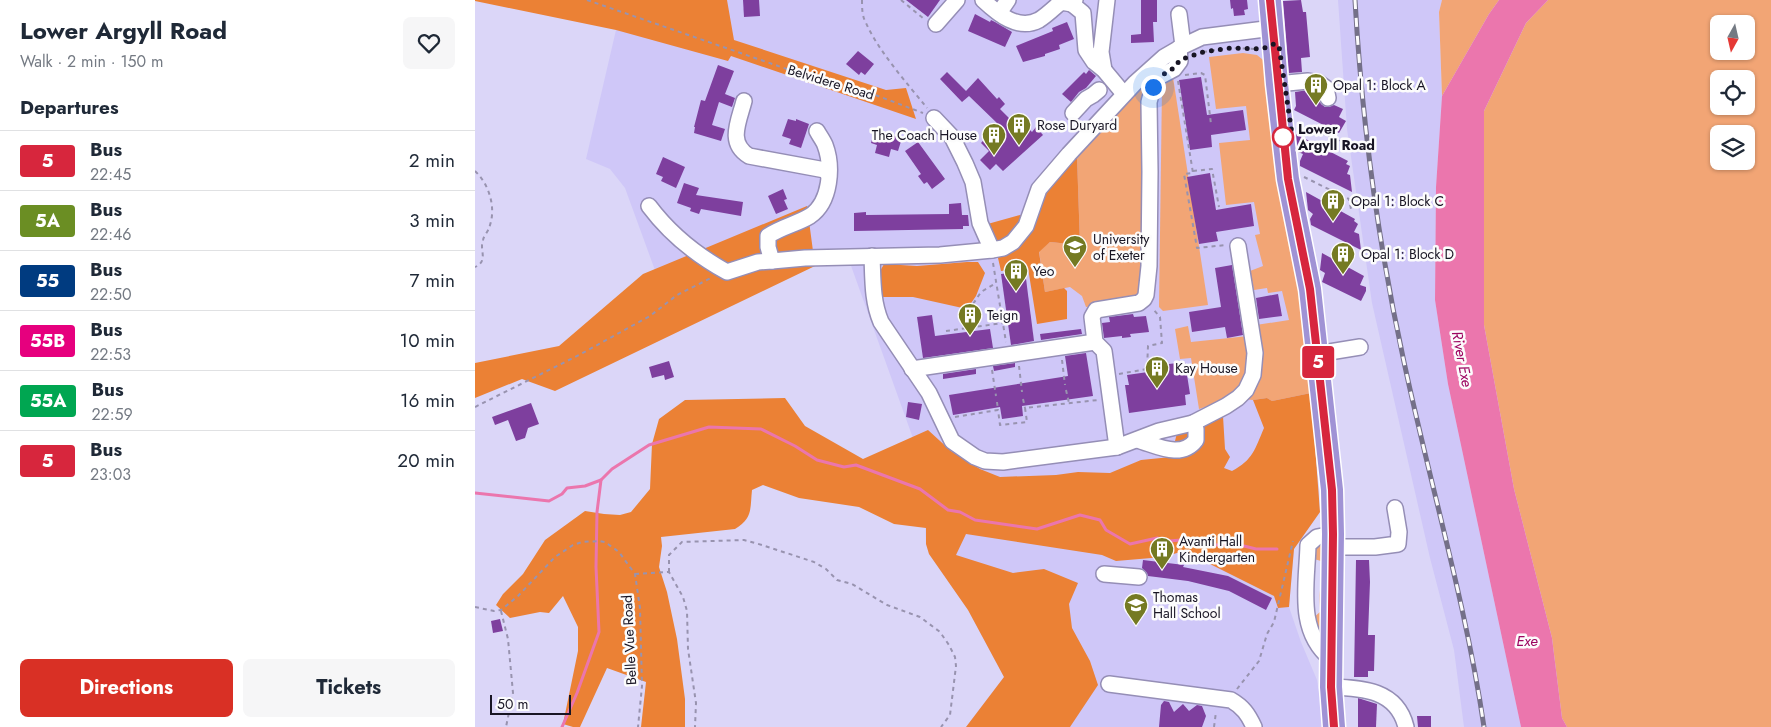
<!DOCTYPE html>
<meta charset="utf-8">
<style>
body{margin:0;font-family:Jost,sans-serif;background:#f6f6f7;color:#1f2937;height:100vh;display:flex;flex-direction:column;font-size:19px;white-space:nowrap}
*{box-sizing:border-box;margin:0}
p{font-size:16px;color:#747a83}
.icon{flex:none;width:28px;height:28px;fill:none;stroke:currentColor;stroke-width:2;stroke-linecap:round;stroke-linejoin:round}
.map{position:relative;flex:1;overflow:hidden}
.details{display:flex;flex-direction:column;background:#fff;width:475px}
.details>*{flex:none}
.badge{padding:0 10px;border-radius:4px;font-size:18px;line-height:32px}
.needle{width:32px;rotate:188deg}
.buttons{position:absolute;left:1235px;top:15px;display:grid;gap:10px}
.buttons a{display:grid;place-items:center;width:45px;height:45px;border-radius:8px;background:#fff;box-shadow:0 1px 4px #0004;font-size:25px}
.scale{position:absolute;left:15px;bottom:12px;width:81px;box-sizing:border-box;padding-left:5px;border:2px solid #181524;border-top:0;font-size:14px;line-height:18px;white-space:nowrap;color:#181524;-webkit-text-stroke:4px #fcfcfc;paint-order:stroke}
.you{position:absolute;width:25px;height:25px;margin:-12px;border:4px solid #fff;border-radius:50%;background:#1a73e8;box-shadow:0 0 0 8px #1a73e833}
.map>.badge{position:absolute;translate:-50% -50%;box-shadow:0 0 0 2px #fff}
h2{padding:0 20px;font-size:19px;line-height:45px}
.round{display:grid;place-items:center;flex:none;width:52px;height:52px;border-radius:8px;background:#f6f6f7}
.overview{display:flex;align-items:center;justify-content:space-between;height:85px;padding:0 20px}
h1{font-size:24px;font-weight:700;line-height:38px}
.primary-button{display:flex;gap:10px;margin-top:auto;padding:10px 20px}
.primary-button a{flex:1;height:58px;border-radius:8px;background:#d93025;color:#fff;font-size:20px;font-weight:700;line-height:58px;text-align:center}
.primary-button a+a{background:#f6f6f7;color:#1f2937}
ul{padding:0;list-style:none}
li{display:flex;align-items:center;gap:15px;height:60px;padding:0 20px;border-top:1px solid #e0e1e3}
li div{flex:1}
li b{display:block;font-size:19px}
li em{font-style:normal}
li .badge{min-width:55px;font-weight:700;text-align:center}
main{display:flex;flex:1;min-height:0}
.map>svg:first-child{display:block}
.built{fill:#cfc7f8}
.green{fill:#f2a575;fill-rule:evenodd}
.forest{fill:#eb8135}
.water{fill:#eb76ad}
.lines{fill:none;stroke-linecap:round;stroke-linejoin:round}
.stream{stroke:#eb76ad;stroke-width:3}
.building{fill:#7e3f9e}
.minor-casing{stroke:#958eb6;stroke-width:18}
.highway-casing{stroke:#fff;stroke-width:25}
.path{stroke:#9893af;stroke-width:2;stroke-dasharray:4 4;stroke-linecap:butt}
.minor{stroke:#fff;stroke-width:15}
.highway{stroke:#a093d5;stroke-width:22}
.rail-casing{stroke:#747088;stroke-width:5}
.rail{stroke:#fcfcfc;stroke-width:3;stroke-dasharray:9;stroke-linecap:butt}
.line-casing{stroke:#fff;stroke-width:11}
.line{stroke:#d7263d;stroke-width:8}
.walk{stroke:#181524;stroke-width:5;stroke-dasharray:0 9}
.stop-dot{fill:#fff;stroke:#d7263d;stroke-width:2.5}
.labels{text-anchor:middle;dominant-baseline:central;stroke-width:5;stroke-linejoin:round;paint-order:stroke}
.street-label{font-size:14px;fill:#181524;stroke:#fcfcfc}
.poi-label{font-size:14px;fill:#181524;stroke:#fcfcfc;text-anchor:start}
.stop-label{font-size:14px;font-weight:bold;fill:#181524;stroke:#fcfcfc;text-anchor:start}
.water-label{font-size:15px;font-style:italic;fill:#9c0661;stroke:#fcfcfc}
</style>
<main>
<section class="details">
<div class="overview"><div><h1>Lower Argyll Road</h1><p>Walk · 2 min · 150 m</p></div><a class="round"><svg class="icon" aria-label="heart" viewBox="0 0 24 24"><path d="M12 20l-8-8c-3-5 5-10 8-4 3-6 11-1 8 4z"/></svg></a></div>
<h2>Departures</h2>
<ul>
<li><span class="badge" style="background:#d7263d;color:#fff">5</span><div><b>Bus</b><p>22:45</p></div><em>2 min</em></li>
<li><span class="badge" style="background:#6b8e23;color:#fff">5A</span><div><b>Bus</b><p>22:46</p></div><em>3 min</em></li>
<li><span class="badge" style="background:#003b80;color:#fff">55</span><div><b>Bus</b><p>22:50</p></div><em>7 min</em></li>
<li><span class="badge" style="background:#e6007e;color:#fff">55B</span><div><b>Bus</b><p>22:53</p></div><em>10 min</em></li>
<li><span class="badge" style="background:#00a651;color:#fff">55A</span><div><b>Bus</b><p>22:59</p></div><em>16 min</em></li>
<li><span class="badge" style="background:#d7263d;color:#fff">5</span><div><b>Bus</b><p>23:03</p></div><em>20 min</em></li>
</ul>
<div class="primary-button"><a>Directions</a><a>Tickets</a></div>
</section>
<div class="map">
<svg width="1296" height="727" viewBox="0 0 1296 727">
<rect width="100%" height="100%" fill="#dbd6f8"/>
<g class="built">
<polygon points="129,0 785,0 829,298 845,512 819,549 814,607 826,642 842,680 850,727 491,727 529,677 493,610 454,554 451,544 450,517 466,516 375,263 181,273 150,188 135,169 111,159 141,30"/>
<polygon points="863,0 967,0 964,12 967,96 961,187 960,300 973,384 1046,727 989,727 979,650 955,558 897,303 872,129"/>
</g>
<g class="green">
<polygon points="967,0 1024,0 1014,14 967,96 964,12"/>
<path d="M1073 0H1296V727H1092L1087 718 1077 638 1039 489 1009 325V111L1051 23ZM1244 24H1271V51H1244ZM1244 79H1271V106H1244ZM1244 134H1271V161H1244Z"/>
<polygon points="768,53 782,55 793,64 829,298 836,393 797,401 792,398 778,400 757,398 724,409 716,358 705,359 700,329 713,326 716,342 783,335 781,325 814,320 807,291 793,293 792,288 779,290 775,271 788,266 780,235 785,234 779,202 751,205 744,143 775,140 771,106 741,109 734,57"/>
<polygon points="699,60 680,76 669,289 659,300 611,307 607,296 595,287 570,292 564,251 575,242 605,245 602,157 674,75 689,64"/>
<polygon points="698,77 733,305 688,311 684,307 687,87"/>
<path d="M849 543V635H843L838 618 845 612C845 605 844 597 845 590 846 580 851 570 846 561L839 559 842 544Z"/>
</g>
<g class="forest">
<polygon points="0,0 252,0 259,40 411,90 431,88 441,119 256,56 253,61 141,30 0,1"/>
<polygon points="602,157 605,245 575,242 564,252 570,292 589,288 592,291 592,319 562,324 553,268 526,271 523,258 526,252 514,241 509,225 545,215 559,218 570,193"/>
<polygon points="332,206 340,266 80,391 47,379 0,398 0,363 84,346 168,274"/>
<polygon points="492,262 503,262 510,273 501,296 492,309 438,297 403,297 404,273 409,264 442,266"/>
<path d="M836 393 845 512 819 549 814 607 803 608 799 596 709 551 688 557 641 561 627 555 491 534 481 555 538 573 569 569 603 583 594 604 597 628 615 661 623 685 595 727H491L529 677 493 610 454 554 451 544V528L419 524 384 507 324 498 288 485 277 490C275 509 278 518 260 529L186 537 187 546 184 567 192 592 202 639 210 699V727H166L171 682 132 668 105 727H98L88 724 103 651V627L88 596 74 613 65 612 35 618 21 605 28 594 48 574 70 540 110 511 129 514 145 515 156 512 175 489 177 444 184 419 210 400 310 398 330 426 388 459 453 430 476 451 505 469 525 477 581 475 603 472 635 473 666 460 696 457 702 433 748 416 750 449 755 457 749 468 757 471C778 460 780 449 789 428L778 400 792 398 797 401Z"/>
</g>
<polygon class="water" points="1024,0 1073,0 1051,23 1009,111 1009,325 1039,489 1077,638 1087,718 1092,727 1046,727 973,384 960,300 961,187 967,96 1014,14"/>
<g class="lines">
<g class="stream">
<polyline points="0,493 74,501 87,494 92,488 110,486 126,480 137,469 174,445 234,427 286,429 320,446 342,460 369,467 381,465 445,489 473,510 485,512 500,520 562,529 605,515 625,520 631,530 655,544 682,538 693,541 721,539 741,545 761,544 781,549 802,549"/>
<polyline points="87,727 102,693 124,632 121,567 122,512 126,480"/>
</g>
</g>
<g class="building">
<polygon points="268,0 284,0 285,16 269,17"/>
<polygon points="431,0 465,0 453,17"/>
<polygon points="666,0 682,0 682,22 678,22 679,42 656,43 656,35 666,34"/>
<polygon points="755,0 772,0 773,9 769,10 770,15 759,16 758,8 756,9"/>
<polygon points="826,0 828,12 831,12 835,57 826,58 827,72 814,73 808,1"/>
<polygon points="500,14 515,22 516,20 520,22 537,32 530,47 493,31"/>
<polygon points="592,22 599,39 584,45 585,49 570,54 570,56 548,62 541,46 578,31 577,28"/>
<polygon points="383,51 399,64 390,75 386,72 384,75 371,64"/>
<polygon points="243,65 259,71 250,94 260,98 257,107 244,102 237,125 250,129 246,141 219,133 220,127 219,127 226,100 230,101"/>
<polygon points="614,70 621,76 611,88 604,92 596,102 587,94 609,72 611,74"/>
<polygon points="472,72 491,91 503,78 522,99 524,97 530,104 525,109 537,121 541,116 557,132 561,127 568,135 528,171 521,164 515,170 505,160 514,151 506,143 523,124 494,96 487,102 465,79"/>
<polygon points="726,77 732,115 768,110 771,130 736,135 737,147 715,150 704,80"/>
<polygon points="833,90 840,92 840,95 843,97 846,104 850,107 854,107 859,105 868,109 864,117 871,121 864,133 819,110 821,106 820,92"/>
<polygon points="313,119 321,121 321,119 334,124 326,148 314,144 316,139 307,136"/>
<polygon points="400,130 427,138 423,151 416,149 414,157 400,153 402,145 396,143"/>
<polygon points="821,134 873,161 871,164 875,166 872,174 875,175 877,192 825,166 825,161 828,154 823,152"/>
<polygon points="443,142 470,179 457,189 452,182 449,184 443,176 446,174 430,151"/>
<polygon points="188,157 210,167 201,188 186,181 188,177 181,174"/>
<polygon points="735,173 741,210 776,204 779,226 741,232 743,241 724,244 712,177"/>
<polygon points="209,183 224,188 221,195 268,202 266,216 226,209 224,214 215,211 216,208 202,203"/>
<polygon points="308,189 312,199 309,200 313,209 301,214 293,196"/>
<polygon points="831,192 880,219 879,221 883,224 879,232 884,234 886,250 836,225 835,219 838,214 833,210"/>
<polygon points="486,203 487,215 493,215 494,226 488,226 488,229 379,231 379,213 391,212 391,215 474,214 474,204"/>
<polygon points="847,253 889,276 885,285 891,287 891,291 886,301 847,282 850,273 845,270"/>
<polygon points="757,265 768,335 752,338 750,327 717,332 714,312 746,307 740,268"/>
<polygon points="550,271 559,341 536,345 526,274"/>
<polygon points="803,294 807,316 784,319 781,298"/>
<polygon points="658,314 659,317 671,316 674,332 655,334 656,337 647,338 647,336 629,338 627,323 635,322 634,317"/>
<polygon points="457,315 460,336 515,329 518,348 448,358 442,317"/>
<polygon points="606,329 607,334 566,340 565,334"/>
<polygon points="611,353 618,396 547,406 548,416 527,419 525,407 478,415 474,395 593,376 590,356"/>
<polygon points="194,361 199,377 190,380 189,375 177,378 174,367"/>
<polygon points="710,362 715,394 710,395 711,405 654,413 650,385 654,385 652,375 687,370 686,365"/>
<polygon points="540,363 540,367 519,371 518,366"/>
<polygon points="501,369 501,374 468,379 468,374"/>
<polygon points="433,402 447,404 444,420 431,417"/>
<polygon points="56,403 64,424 53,428 50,438 41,441 33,420 20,425 17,417"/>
<polygon points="668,560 709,565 708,567 753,576 797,598 791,610 754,591 713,581 673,576 672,573 667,568"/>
<polygon points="881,560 894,560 895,582 893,635 900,635 899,671 893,671 893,677 879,677"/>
<polygon points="25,619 28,631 18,633 16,621"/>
<polygon points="883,698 902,704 901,727 883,727"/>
<polygon points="689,701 694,702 699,712 708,704 714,711 722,705 727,706 731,716 727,727 684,727 686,705"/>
<polygon points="942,716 956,716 956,727 943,727"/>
</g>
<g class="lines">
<g class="minor-casing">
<g id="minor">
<path d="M508 0C523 14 543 31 564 20 572 15 579 8 586 2L597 4"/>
<polyline points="600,0 597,4 608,13 611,50 619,62 629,70 649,94"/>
<polyline points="524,13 533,0"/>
<polyline points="704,14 708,46"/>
<polyline points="461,24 482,0"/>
<polyline points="629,70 626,52 632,0"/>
<polyline points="802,84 833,81 844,83 851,88 853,98"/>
<path d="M269 101C264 121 252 143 274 156L350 170 353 174"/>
<polyline points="598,113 611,99 618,95 624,90"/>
<polyline points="459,118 477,137 490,163 498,182 505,223 517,250"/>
<path d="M174 206C195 234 221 255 252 272L283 262 297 261 330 258 465 255 517 250 528 248 538 242 551 226 564 189 594 154 660 83 689 57 708 46 727 37 798 28"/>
<path d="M397 256C398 279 397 301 406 322L454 393 477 441 500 457 510 461 528 462 642 447 684 431 718 423 751 406 763 398 771 390 778 375 780 353 763 246"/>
<path d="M297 261 293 247V236C306 227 322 224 335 216 356 202 358 166 350 145 348 140 344 135 342 131"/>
<polyline points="842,354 885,347"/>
<polyline points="437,369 620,342"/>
<path d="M662 440C681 445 706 460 721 440V429L718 423"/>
<polyline points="642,447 629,351 620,342 617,317 621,310 664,303 669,299 671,295 674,266 675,172 674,102 678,87 684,77 699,69 705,61 704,48"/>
<polyline points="858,547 900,547 923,544 924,532 920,508"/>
<polyline points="629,574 664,577"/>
<path d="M856 659C821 631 832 584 833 545L842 537 858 534"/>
<path d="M634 684 756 700C768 707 773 714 779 727"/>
<path d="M856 687C888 688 922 690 931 727"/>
</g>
</g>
<g class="highway-casing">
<polyline id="highway" points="795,0 802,84 813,179 835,289 857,490 858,534 856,687 859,727"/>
</g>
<g class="path">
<polyline points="112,0 335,77 403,96 448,113"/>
<path d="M387 0C387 8 387 16 391 23 404 52 432 83 452 108"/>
<polyline points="426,0 449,19"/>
<polyline points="728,52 756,48 783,49"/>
<polyline points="710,75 726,73 730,75 736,124"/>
<polyline points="703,81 718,173 709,174 722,248 751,245"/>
<polyline points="824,124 863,140 867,144 868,151"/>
<path d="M0 171C14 184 21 207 15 225 14 231 9 235 8 240 4 250 14 261 0 267"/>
<polyline points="718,171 737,169 744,207"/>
<polyline points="829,177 874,199 876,209"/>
<polyline points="518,263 531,342"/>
<polyline points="497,327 496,307 506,292 521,283"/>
<polyline points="471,331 528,323"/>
<polyline points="587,360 590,385"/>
<polyline points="544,366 547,392"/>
<polyline points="517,370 521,396"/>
<polyline points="644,374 672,369 673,346 687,343 685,317 678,309"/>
<polyline points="591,390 594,403"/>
<polyline points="548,399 550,408"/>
<polyline points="522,402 523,410"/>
<polyline points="0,407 104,355 175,316 202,295 236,278"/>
<polyline points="480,417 523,410 525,425 552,422 550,408 623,400"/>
<polyline points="194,572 194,555 207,542 269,540 287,545 339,562 351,569 362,580 377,584 412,605 445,617 465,632 474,645 480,657 481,666 475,715 466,727"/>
<polyline points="160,574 194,572 208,597 212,611 213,649 221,703 220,727"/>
<polyline points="0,607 19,611 26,610 43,596 80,557 98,545 107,542 124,541 130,542 144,552 160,574 165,608 167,686 163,727"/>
<polyline points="26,611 33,639 38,693 31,727"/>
<polyline points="762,689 784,661 792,634 799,622 818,541"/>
<polyline points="739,727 741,712"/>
</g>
<use href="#minor" class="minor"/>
<use href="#highway" class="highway"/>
<g class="rail-casing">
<path id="rail" d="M880 0C887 122 903 243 929 362 955 484 991 604 1009 727"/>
</g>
<use href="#rail" class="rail"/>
</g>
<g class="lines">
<g class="line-casing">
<polyline id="line" points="795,0 813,179 835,289 857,490 858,534 856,687 859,727"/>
</g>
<use href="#line" class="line"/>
<polyline class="walk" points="678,87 684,77 699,68 705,60 728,52 756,48 787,49 799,44 804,46 817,134 808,137"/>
</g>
<defs>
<g id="building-pin" transform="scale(1.25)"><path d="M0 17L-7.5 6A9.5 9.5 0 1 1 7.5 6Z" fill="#757a23" stroke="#fcfcfc"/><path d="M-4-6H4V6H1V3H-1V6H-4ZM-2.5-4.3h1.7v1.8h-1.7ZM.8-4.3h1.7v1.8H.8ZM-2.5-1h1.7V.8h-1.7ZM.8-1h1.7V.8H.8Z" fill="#fff"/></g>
<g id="university-pin" transform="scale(1.25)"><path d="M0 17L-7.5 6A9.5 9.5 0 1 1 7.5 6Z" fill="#757a23" stroke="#fcfcfc"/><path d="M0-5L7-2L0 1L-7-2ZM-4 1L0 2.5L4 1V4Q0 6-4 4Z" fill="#fff"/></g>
<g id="school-pin" transform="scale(1.25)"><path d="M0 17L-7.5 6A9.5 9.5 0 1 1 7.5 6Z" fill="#757a23" stroke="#fcfcfc"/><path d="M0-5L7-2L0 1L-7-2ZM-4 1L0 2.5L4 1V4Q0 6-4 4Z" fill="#fff"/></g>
</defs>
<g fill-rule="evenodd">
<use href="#building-pin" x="841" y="85"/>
<use href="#building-pin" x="544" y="125"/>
<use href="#building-pin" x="519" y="135"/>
<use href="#building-pin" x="858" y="201"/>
<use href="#university-pin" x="600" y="247"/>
<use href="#building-pin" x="868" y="254"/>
<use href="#building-pin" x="541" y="271"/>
<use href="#building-pin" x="495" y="315"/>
<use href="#building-pin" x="682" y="368"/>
<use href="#building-pin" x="687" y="549"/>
<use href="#school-pin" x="661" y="605"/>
</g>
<circle class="stop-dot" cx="808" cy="137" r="10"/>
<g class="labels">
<g class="street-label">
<text transform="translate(356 82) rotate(17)">Belvidere Road</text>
<text transform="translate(154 640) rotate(-93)">Belle Vue Road</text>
</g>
<g class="poi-label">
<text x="858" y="85">Opal 1: Block A</text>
<text x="562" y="125">Rose Duryard</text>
<text x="502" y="135" text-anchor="end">The Coach House</text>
<text x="876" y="201">Opal 1: Block C</text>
<text x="618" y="239">University<tspan x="618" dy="16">of Exeter</tspan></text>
<text x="886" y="254">Opal 1: Block D</text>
<text x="558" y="271">Yeo</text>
<text x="512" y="315">Teign</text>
<text x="700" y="368">Kay House</text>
<text x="704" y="541">Avanti Hall<tspan x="704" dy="16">Kindergarten</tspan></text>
<text x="678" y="597">Thomas<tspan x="678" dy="16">Hall School</tspan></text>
</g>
<g class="stop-label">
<text x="823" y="129">Lower<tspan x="823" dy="16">Argyll Road</tspan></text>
</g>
<g class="water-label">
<text transform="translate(987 359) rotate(79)">River Exe</text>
<text x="1052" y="641">Exe</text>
</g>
</g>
</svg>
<div class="buttons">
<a><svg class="needle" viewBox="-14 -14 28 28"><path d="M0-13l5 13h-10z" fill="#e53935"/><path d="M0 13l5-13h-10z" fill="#747a83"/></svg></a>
<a><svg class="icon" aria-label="locate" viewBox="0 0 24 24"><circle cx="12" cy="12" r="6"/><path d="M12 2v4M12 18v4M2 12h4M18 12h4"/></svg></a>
<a><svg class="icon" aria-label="layers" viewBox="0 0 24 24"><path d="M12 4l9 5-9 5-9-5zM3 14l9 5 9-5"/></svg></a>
</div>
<div class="scale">50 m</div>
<div class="you" style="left:678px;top:87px"></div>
<b class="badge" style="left:843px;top:362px;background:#d7263d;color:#fff">5</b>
</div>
</main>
